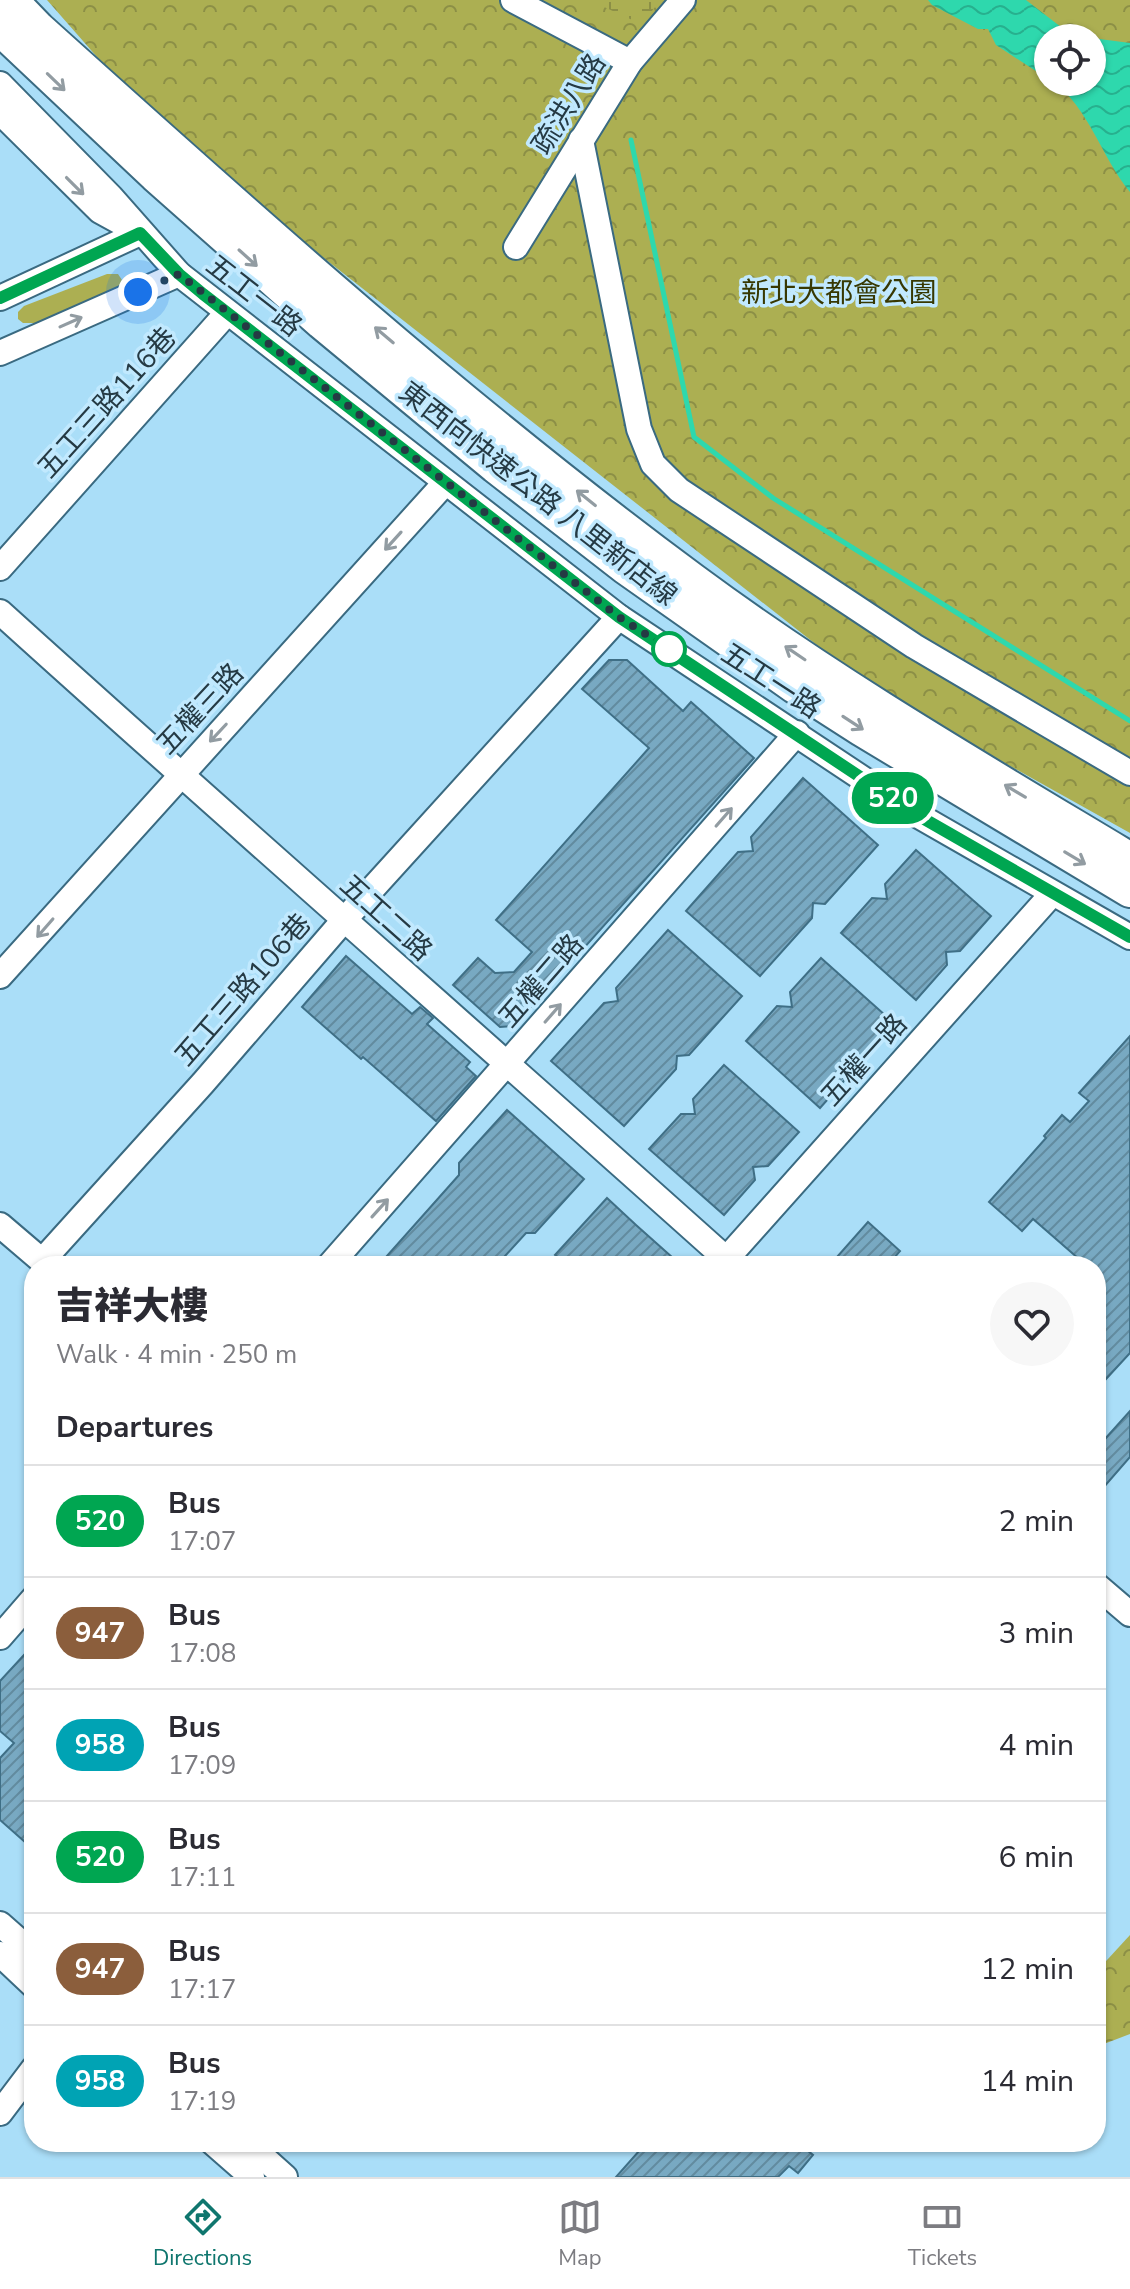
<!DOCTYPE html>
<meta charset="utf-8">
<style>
body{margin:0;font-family:"Nunito Sans","Noto Sans TC",sans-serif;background:#f7f7f7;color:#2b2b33;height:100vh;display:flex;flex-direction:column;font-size:30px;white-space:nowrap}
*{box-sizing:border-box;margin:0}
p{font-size:26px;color:#7c7c81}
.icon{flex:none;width:44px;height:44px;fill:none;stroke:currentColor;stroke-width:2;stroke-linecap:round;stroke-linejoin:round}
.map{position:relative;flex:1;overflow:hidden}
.drawer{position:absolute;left:24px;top:1256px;width:1082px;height:896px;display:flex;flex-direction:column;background:#fff;border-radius:32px;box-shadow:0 2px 6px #0004}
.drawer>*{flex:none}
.badge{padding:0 16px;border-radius:26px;font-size:28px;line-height:52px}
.fabs{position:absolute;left:1034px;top:24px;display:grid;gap:16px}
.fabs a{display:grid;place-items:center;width:72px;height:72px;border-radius:50%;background:#fff;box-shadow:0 2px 6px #0004;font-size:40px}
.you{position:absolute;width:40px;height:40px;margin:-20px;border:6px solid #fff;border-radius:50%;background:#1a73e8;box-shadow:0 0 0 12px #1a73e833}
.map>.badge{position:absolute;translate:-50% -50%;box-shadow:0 0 0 4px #fff}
h2{padding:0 32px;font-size:30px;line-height:72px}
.round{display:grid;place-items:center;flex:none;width:84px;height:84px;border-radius:42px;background:#f7f7f7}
.overview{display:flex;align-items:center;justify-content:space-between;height:136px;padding:0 32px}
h1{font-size:38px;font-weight:800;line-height:60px}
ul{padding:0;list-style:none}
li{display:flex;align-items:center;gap:24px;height:112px;padding:0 32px;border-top:2px solid #e1e1e2}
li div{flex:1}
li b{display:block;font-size:30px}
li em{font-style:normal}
li .badge{min-width:88px;font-weight:700;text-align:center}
.tab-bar{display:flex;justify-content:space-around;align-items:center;height:112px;border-top:2px solid #e1e1e2;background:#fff;font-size:22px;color:#7c7c81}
.tab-bar a{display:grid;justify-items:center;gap:4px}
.tab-bar .on{color:#0f766e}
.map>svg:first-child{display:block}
.grass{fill:#acaf52}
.forest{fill:url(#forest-crowns);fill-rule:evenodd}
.wetland{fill:url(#wetland-marsh)}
.water{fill:url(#water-waves)}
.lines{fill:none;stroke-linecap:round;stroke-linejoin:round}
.stream{stroke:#2ed8ad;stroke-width:5}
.building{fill:url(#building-hatch);stroke:#3f6f86;stroke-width:2}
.minor-casing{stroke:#3a6a81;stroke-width:28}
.highway-casing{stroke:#3a6a81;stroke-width:38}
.minor{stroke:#fff;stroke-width:24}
.highway{stroke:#fff;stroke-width:34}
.oneway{stroke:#929ca2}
.line-casing{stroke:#fff;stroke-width:18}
.line{stroke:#00a651;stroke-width:12}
.walk{stroke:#253a44;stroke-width:8;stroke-dasharray:0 14.4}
.stop-dot{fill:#fff;stroke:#00a651;stroke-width:4}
.labels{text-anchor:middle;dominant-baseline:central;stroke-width:7;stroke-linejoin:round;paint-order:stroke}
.street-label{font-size:28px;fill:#253a44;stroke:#c1e9fe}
.park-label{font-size:28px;fill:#373802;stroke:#c1e9fe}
</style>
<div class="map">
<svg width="1130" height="2177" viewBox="0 0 1130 2177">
<defs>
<pattern id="forest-crowns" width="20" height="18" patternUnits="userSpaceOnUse" patternTransform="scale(2)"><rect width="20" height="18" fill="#acaf52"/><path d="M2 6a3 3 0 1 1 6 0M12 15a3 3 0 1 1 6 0" fill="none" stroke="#8c8f46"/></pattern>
<pattern id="wetland-marsh" width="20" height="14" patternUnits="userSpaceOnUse" patternTransform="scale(2)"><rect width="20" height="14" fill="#acaf52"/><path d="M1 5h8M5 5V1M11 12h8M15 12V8" fill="none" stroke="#8c8f46"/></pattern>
<pattern id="water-waves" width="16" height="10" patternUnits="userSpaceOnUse" patternTransform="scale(2)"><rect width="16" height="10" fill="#2ed8ad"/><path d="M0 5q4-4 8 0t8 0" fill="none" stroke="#27b08e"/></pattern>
<pattern id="building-hatch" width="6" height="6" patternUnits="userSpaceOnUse" patternTransform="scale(2)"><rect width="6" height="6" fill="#78a9c2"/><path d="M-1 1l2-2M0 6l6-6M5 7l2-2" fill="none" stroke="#628b9f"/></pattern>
</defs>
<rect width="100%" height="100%" fill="#aadef8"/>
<polygon class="grass" points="107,274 118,274 122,280 117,290 109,294 35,323 23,323 18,319 18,312 24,306"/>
<g class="forest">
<path d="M47 0H1130V833L874 690 162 131ZM1048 38H1092V82H1048Z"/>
<polygon points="1130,1935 1130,2034 1096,2047 1096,1972"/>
</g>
<polygon class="wetland" points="589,0 661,0 641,24"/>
<g class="water">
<polygon points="928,0 1026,0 1070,34 1090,38 1048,38 1048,79 996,45 988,29 978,29 932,5"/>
<path d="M1092 38 1130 43V192C1103 160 1088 106 1053 82H1092Z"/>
</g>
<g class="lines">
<polyline class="stream" points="631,140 694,437 773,498 1130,721"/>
</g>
<g class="building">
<polygon points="609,660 627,660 683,711 691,702 754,758 514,1026 500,1027 453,985 478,958 495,973 514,972 532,952 496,920 649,748 582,689"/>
<polygon points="803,778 878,845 825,904 813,903 812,918 760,976 686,911 738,852 753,851 751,837"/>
<polygon points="916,850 991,916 960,951 946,952 947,965 916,1000 841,933 872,898 887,899 885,884"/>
<polygon points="668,930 742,996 689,1055 677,1056 676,1069 624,1126 551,1061 604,1003 618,1001 616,988"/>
<polygon points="346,956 412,1014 420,1007 433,1018 427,1024 470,1062 466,1067 476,1076 436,1121 363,1057 361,1059 302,1007"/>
<polygon points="821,958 895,1024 864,1059 851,1060 851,1073 820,1108 746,1041 777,1006 792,1007 790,992"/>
<polygon points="1130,1036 1130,1353 1096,1390 1096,1266 1087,1266 1033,1219 1022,1231 989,1202 1046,1138 1044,1136 1062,1115 1070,1122 1089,1101 1079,1093"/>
<polygon points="724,1065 799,1132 768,1166 753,1167 755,1180 724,1215 649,1149 681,1114 695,1114 693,1099"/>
<polygon points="507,1110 584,1179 535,1233 526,1233 496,1266 378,1266 459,1175 459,1163"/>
<polygon points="607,1198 636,1225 682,1266 568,1266 555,1255"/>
<polygon points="868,1222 900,1251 887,1266 829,1266"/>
<polygon points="1130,1411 1130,1457 1096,1496 1096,1449"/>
<polygon points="34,1644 34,1850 0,1820 0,1758 14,1743 0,1731 0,1681"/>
<polygon points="647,2142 797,2142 813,2155 798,2173 789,2166 778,2177 616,2177"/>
</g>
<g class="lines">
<g class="minor-casing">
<g id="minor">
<polyline points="513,0 630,62"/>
<polyline points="0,84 111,197 179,274 619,617 919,816 1130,937"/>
<polyline points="0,112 100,211 131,228"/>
<polyline points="581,140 639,429 653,464 679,490 914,646 1130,773"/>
<polyline points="516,247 630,62 683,0"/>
<polyline points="0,298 140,233"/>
<polyline points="0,353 179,274"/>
<polyline points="0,568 227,313"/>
<path d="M0 612C243 832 490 1047 734 1266"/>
<polyline points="0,976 445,483"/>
<polyline points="0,1225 48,1266"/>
<polyline points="42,1261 203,1083 344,920 619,617"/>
<polyline points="329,1266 797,733"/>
<polyline points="720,1266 1052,894"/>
<polyline points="1096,1585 1130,1614"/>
<polyline points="0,1637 34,1598"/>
<polyline points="0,1924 34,1954"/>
<polyline points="0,1954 34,1986"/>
<polyline points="0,2113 34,2068"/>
<polyline points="212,2142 252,2177"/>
<polyline points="246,2142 285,2177"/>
</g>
</g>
<g class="highway-casing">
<g id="highway">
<path d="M10 0 38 29C250 220 463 411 693 581 832 684 982 771 1130 860"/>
<polyline points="0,28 156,175 322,322 496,466 626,567 795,686 862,729 1130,890"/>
</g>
</g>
<use href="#minor" class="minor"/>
<use href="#highway" class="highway"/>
</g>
<defs><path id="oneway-shaft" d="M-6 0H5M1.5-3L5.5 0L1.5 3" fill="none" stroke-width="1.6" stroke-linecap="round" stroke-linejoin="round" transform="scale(2)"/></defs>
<g class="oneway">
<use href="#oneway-shaft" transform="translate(56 82) rotate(44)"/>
<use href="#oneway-shaft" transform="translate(75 186) rotate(45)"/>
<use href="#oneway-shaft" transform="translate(248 258) rotate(42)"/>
<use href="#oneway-shaft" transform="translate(71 322) rotate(-24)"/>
<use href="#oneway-shaft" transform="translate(384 335) rotate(-140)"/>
<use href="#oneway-shaft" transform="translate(586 498) rotate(-141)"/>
<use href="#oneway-shaft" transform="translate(393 541) rotate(132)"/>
<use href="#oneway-shaft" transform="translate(795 653) rotate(-146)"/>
<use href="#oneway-shaft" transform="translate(853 723) rotate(33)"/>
<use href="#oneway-shaft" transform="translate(218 733) rotate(133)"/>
<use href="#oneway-shaft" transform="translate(1015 791) rotate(-149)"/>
<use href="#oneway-shaft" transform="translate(724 817) rotate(-49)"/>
<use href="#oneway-shaft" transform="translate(1075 858) rotate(31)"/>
<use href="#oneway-shaft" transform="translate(45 928) rotate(131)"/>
<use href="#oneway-shaft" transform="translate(553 1013) rotate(-49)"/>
<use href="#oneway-shaft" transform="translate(380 1208) rotate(-48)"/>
</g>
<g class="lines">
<g class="line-casing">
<polyline id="line" points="0,298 140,233 179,274 203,294 619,617 919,816 1130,937"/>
</g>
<use href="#line" class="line"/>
<polyline class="walk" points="138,292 179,274 619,617 669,649"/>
</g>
<circle class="stop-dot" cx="669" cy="649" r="16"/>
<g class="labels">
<g class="street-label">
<text transform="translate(569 104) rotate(-58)">疏洪八路</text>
<text transform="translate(254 296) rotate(38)">五工一路</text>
<text transform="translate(107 403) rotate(-48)">五工三路116巷</text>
<text transform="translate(538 494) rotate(38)">東西向快速公路 八里新店線</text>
<text transform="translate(771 681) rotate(33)">五工一路</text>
<text transform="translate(200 709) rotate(-47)">五權三路</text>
<text transform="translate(386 918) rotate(42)">五工二路</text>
<text transform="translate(541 981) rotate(-49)">五權二路</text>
<text transform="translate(243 990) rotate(-49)">五工三路106巷</text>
<text transform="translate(864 1060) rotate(-48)">五權一路</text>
</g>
<g class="park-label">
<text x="839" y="293">新北大都會公園</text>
</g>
</g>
</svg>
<div class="fabs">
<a><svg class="icon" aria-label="locate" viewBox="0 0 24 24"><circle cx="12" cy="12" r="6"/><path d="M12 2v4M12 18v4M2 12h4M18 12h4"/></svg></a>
</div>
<div class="you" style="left:138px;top:292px"></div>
<b class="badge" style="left:893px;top:798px;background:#00a651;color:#fff">520</b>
<section class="drawer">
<div class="overview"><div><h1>吉祥大樓</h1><p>Walk · 4 min · 250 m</p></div><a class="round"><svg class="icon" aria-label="heart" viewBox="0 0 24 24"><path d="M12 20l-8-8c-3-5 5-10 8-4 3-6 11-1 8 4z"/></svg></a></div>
<h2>Departures</h2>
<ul>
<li><span class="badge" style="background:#00a651;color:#fff">520</span><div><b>Bus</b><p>17:07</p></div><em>2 min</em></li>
<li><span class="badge" style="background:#8b5e3c;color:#fff">947</span><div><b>Bus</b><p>17:08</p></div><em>3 min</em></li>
<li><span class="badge" style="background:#00a3b4;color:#fff">958</span><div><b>Bus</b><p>17:09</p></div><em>4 min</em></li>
<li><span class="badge" style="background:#00a651;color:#fff">520</span><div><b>Bus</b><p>17:11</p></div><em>6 min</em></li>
<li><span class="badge" style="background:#8b5e3c;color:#fff">947</span><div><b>Bus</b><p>17:17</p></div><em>12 min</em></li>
<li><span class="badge" style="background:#00a3b4;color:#fff">958</span><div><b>Bus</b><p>17:19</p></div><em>14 min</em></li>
</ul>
</section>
</div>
<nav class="tab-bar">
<a class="on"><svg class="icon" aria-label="directions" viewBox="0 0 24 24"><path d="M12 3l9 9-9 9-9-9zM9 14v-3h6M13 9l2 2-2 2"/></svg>Directions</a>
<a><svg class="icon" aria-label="map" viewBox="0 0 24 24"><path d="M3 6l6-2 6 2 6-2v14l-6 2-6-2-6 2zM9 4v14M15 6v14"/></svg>Map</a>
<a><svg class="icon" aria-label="tickets" viewBox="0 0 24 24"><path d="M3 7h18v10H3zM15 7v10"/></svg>Tickets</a>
</nav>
